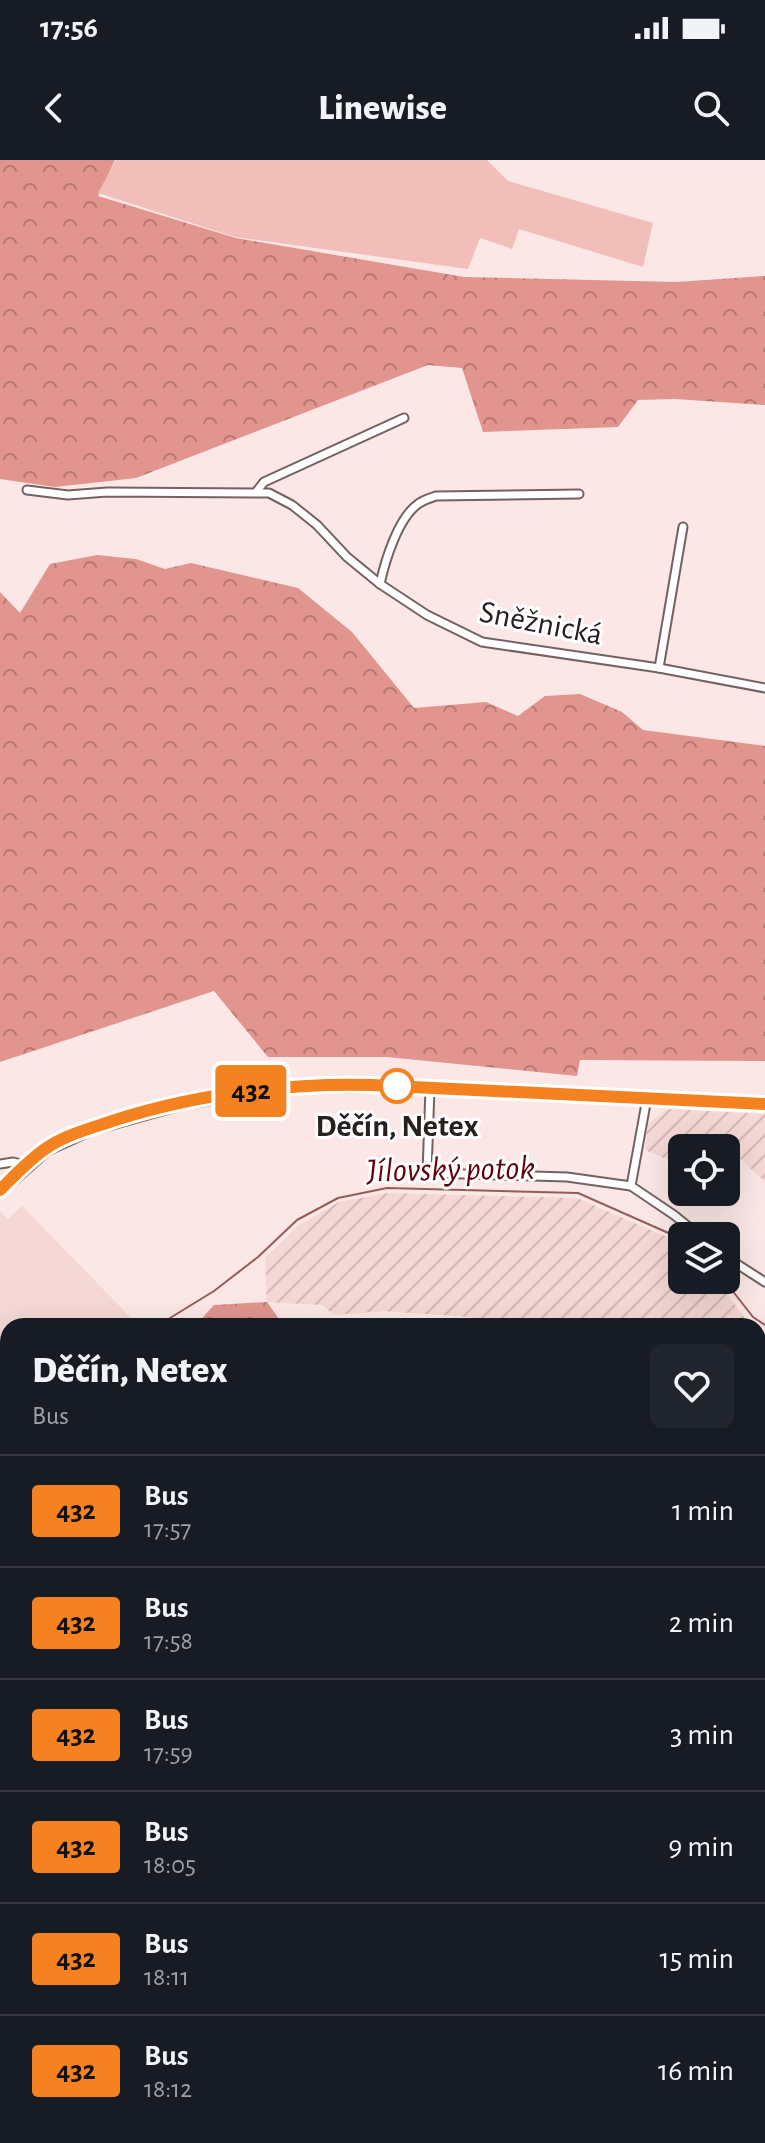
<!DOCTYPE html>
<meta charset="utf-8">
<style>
body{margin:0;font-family:"Alegreya Sans",sans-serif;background:#20242c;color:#f1f3f6;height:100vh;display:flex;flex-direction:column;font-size:30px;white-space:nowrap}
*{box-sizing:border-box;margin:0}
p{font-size:26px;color:#9ea1a6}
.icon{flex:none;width:44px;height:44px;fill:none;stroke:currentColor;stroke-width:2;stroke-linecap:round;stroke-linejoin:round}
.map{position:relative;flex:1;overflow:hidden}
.sheet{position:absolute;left:0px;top:1158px;width:766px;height:826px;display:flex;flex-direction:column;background:#171b24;border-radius:24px 24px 0 0;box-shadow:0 8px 32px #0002}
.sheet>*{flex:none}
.badge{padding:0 16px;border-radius:6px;font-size:28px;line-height:52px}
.buttons{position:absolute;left:668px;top:974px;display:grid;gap:16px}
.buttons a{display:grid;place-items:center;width:72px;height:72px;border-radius:12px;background:#171b24;box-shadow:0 8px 32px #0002;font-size:40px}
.map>.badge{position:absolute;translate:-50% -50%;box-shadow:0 0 0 4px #fff}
.round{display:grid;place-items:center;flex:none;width:84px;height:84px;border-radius:12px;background:#20242c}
.head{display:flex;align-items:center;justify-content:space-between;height:136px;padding:0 32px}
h1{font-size:38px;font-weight:800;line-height:60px}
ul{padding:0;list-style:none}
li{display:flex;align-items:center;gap:24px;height:112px;padding:0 32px;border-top:2px solid #363941}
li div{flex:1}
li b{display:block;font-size:30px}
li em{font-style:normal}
li .badge{min-width:88px;font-weight:700;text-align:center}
.status{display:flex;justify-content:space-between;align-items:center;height:56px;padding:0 40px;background:#171b24;direction:ltr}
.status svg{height:22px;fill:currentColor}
header{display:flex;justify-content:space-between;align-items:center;height:104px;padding:0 32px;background:#171b24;font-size:36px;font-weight:800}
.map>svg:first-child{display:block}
.built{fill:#f5d8d5}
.industrial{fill:url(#industrial-furrows)}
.grass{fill:url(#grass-tufts)}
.forest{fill:url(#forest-crowns)}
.garden{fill:#f1beb9}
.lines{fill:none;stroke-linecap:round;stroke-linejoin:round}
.stream{stroke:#935d58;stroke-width:2}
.street-casing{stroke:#736260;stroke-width:11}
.primary-casing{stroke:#736260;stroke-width:16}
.street{stroke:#fff;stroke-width:7}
.primary{stroke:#fff;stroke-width:12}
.rail-casing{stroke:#4f4544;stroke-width:5}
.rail{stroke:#fff;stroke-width:2;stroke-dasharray:6;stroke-linecap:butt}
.line-casing{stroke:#fff;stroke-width:18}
.line{stroke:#f58220;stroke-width:12}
.stop-dot{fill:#fff;stroke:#f58220;stroke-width:4}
.labels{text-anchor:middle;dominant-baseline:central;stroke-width:6;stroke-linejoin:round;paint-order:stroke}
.street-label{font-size:32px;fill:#27201f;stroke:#fff}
.stop-label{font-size:32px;font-weight:bold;fill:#27201f;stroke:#fff}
.water-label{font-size:34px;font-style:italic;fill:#60010b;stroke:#fff}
</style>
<div class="status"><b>17:56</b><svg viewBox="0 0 49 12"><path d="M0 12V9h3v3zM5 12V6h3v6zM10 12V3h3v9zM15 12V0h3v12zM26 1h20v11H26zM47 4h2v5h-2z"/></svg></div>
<header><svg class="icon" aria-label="back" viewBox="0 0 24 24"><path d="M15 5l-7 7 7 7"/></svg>Linewise<svg class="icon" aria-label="search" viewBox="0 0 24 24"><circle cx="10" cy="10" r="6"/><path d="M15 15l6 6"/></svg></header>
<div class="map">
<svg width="765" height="1983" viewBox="0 0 765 1983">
<defs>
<pattern id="industrial-furrows" width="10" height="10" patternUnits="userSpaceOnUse" patternTransform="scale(2)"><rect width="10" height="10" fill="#f5d8d5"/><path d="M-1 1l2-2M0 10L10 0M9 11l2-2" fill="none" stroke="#d2b9b6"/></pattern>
<pattern id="grass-tufts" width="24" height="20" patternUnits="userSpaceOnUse" patternTransform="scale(2)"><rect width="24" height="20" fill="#f1beb9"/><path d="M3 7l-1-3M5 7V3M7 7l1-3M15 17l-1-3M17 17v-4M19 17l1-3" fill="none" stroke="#cfa39f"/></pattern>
<pattern id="forest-crowns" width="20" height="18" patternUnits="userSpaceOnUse" patternTransform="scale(2)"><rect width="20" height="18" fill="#e2948e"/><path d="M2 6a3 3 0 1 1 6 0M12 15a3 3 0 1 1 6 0" fill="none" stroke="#b77873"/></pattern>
</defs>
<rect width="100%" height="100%" fill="#fbe7e5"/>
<polygon class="built" points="22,1046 138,1165 8,1166 8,1277 0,1278 0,1051 8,1059"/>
<g class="industrial">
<polygon points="667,949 765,954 765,1022 731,990 726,992 726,988 682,988 682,1001 671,1001 645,990 648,964"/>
<polygon points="388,1033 577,1038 681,1083 682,1120 717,1120 744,1157 757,1166 517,1166 509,1160 384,1151 334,1155 322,1145 267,1142 265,1098 299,1065 339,1042"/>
</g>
<g class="grass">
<polygon points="758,1329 765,1332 765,1426 758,1429"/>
<polygon points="765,1887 765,1983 729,1983 731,1976 758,1976 758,1890"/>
</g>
<g class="forest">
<polygon points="0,0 115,0 98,36 236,78 464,117 676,122 765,116 765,245 675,239 638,240 618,267 483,272 462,208 428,205 136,318 55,327 0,319"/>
<polygon points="97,395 136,399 165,409 191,403 298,428 352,472 414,548 486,542 518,556 545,536 580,534 622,552 643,570 765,586 765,901 580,900 577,916 387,897 268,897 214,831 0,902 0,432 20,453 50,404"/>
<polygon points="267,1142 284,1166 195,1166 214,1145"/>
<polygon points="758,1240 765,1240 765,1328 758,1326"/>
<polygon points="8,1307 8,1373 0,1378 0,1310"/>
<polygon points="8,1387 8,1444 0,1449 0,1392"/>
<polygon points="765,1796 765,1887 758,1890 758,1801"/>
<polygon points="8,1799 8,1976 411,1976 416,1983 0,1983 0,1802"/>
<polygon points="616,1976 731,1976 729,1983 615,1983"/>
</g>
<polygon class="garden" points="116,0 487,0 508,21 653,63 643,107 519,69 512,89 480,78 468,109 235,77 98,33"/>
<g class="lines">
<g class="stream">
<polyline points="724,1120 753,1157 765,1165"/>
<polyline points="157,1166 214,1131 258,1097 297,1060 338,1038 387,1028 578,1033 682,1079"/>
<polyline points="0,1303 8,1298"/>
<polyline points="758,1698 765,1693"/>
<polyline points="630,1976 630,1983"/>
</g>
<g class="street-casing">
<g id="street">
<polyline points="27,330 68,335 107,332 269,333 292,345 317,365 347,397 380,424 427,455 482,482 659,508 765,528"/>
<polyline points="257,331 264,322 404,258"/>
<path d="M380 424C385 401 398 358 418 344 423 340 430 338 436 336L579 334"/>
<polyline points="659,508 683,367"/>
<polyline points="430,928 427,1013 567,1017 631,1026 647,938"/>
<polyline points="0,1004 13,1002 25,1005"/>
<polyline points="631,1026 674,1055 700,1076"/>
<polyline points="726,1097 765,1122"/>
<polyline points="758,1534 765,1532"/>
<polyline points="0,1548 8,1547"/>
<polyline points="0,1599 8,1602"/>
<polyline points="0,1691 8,1692"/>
<polyline points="758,1746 765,1741"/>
<polyline points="412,1976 418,1983"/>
<polyline points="476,1976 476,1983"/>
</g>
</g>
<g class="primary-casing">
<polyline id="primary" points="0,1030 46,989 92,968 185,942 282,927 314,925 396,926 765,944"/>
</g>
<use href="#street" class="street"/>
<use href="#primary" class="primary"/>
<g class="rail-casing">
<g id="rail">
<polyline points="758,1235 765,1234"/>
<polyline points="0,1385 8,1380"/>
</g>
</g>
<use href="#rail" class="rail"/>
</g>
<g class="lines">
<g class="line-casing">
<path id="line" d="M0 1030C14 1016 28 1001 45 989 65 975 89 969 112 961 196 934 284 923 372 925L765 944"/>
</g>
<use href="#line" class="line"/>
</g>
<circle class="stop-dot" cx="397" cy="926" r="16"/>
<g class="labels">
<g class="street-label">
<text transform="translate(541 463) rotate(11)">Sněžnická</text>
</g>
<g class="stop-label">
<text x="397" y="966">Děčín, Netex</text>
</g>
<g class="water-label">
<text transform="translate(451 1010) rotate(-1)">Jílovský potok</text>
</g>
</g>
</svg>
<div class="buttons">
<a><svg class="icon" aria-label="locate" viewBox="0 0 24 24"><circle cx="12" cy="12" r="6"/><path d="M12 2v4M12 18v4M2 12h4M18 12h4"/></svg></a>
<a><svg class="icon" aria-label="layers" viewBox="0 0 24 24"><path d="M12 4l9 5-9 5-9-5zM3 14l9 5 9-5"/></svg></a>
</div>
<b class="badge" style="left:251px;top:931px;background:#f58220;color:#111">432</b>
<section class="sheet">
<div class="head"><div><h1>Děčín, Netex</h1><p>Bus</p></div><a class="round"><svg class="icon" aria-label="heart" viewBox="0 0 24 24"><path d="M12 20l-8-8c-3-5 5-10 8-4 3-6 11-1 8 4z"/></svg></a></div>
<ul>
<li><span class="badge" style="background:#f58220;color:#111">432</span><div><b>Bus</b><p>17:57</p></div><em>1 min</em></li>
<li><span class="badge" style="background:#f58220;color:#111">432</span><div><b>Bus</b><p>17:58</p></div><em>2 min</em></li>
<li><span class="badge" style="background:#f58220;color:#111">432</span><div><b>Bus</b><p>17:59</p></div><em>3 min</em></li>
<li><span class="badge" style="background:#f58220;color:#111">432</span><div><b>Bus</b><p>18:05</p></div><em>9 min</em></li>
<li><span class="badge" style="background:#f58220;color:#111">432</span><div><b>Bus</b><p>18:11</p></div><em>15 min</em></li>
<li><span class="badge" style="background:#f58220;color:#111">432</span><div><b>Bus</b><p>18:12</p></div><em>16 min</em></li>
</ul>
</section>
</div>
